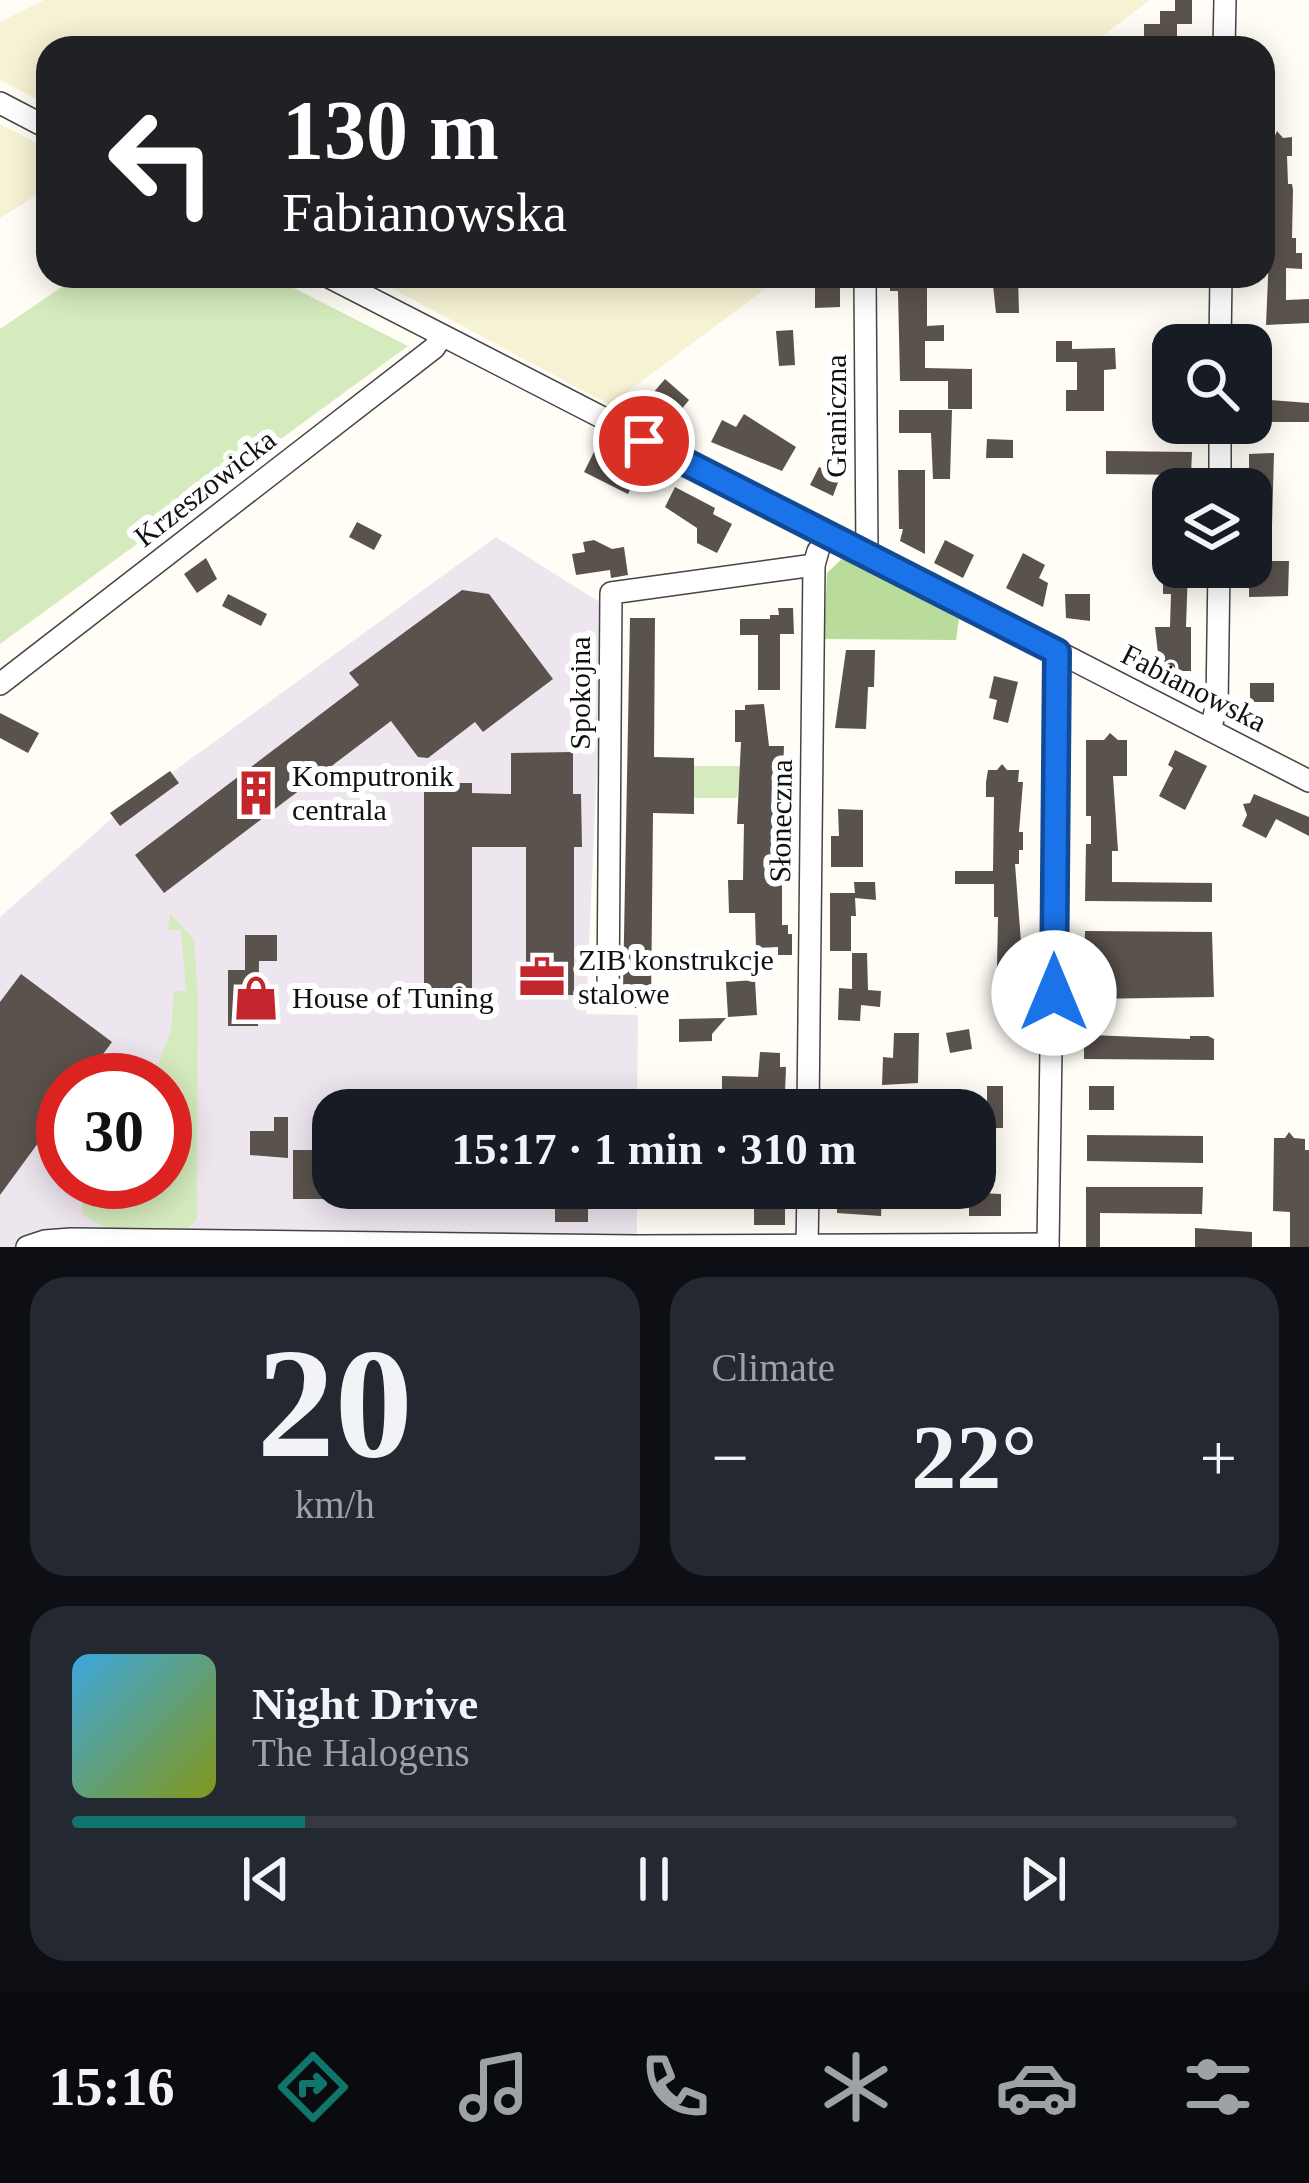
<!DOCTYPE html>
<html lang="en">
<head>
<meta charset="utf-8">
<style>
  :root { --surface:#171b24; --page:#242831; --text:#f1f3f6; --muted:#9ea1a6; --line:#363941; --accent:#0f766e }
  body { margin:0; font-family:Georgia,serif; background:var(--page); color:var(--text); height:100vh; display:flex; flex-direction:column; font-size:45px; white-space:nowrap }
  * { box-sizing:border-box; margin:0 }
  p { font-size:39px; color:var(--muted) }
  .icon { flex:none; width:66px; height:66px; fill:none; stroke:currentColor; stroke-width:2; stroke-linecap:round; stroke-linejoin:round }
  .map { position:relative; height:1247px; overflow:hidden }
  .side { display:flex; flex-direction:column; gap:30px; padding:30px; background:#0d0f14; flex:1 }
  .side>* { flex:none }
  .guide { position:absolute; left:36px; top:36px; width:1239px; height:252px; border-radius:36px; box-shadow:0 6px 30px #0003; background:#202124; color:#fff; overflow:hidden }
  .buttons { position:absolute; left:1152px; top:324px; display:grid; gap:24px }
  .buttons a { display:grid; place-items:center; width:120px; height:120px; border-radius:24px; background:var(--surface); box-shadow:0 6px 30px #0003; font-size:60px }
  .speed { position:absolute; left:36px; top:1053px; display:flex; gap:24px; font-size:60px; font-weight:700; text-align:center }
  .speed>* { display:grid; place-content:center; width:156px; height:156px; border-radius:50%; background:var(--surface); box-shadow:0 6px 30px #0003; line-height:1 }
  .speed .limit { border:18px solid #d22; background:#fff; color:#111 }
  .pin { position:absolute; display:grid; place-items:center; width:102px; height:102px; color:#fff; margin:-51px; border:6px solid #fff; border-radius:50%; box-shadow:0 3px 12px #0007 }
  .me { position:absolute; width:132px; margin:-66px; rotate:0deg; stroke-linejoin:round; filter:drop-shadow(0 0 9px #0008) }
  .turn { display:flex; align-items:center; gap:42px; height:252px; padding:0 48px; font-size:54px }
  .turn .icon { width:156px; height:156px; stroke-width:2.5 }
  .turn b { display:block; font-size:84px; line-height:102px }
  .big { font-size:90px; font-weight:800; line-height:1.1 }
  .side .card { flex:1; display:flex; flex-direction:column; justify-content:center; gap:18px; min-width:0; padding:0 42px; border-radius:36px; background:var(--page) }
  .side .dial { align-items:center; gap:0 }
  .dial b { font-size:156px; line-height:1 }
  .song { display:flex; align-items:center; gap:36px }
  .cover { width:144px; height:144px; border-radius:18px; background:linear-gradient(135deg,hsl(200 70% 55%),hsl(70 70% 35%)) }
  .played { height:12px; border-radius:6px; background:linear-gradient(90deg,var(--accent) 20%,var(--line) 20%) }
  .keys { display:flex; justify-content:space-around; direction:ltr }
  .heat { display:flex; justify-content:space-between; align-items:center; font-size:66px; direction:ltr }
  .side .tiles { flex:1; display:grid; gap:30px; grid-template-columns:1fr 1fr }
  .card:last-child { grid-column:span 2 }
  .trip { position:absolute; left:312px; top:1089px; width:684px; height:120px; border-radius:36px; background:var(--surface); box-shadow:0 6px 30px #0003; font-weight:800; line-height:120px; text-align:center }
  .menu { display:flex; height:192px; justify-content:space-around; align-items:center; background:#090b0e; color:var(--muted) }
  .menu .icon { width:84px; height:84px }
  .menu .on { color:var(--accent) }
  .menu b { font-size:54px; color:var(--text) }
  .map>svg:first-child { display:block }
  .industrial { fill:#eee6ef; fill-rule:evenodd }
  .farmland { fill:#f6f3d4 }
  .green { fill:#d5ebbd }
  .forest { fill:#b9dc9c }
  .building { fill:#5a524d }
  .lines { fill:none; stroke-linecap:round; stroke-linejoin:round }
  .minor-casing { stroke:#444; stroke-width:24 }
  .minor { stroke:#fff; stroke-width:21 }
  .route-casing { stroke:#114b97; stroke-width:30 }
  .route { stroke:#1a73e8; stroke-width:21 }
  .labels { text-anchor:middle; stroke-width:12; stroke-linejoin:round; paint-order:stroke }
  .street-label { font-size:30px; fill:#111; stroke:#fff }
  .poi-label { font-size:30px; fill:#111; stroke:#fff; text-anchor:start }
</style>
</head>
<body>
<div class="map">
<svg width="1309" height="1247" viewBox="0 0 1309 1247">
  <rect width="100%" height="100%" fill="#fffdf5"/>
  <path class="industrial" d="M 496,537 L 604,605 L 586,1014 L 638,1015 L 637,1110 L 333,1110 L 333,1188 L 637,1188 L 637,1247 L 0,1247 L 0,917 L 126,806 ZM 63,1080 L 165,1080 L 165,1182 L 63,1182 Z"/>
  <g class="farmland">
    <path d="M 44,0 L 1150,0 L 1086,48 L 48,48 L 48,105 L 0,80 L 0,22 Z"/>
    <path d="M 0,124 L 48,149 L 48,188 L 0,218 Z"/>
    <path d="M 369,276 L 782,276 L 610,405 Z"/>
  </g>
  <g class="green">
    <path d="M 78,276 L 270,276 L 408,346 L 0,644 L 0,329 Z"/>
    <path d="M 694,766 L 741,766 L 737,798 L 694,798 Z"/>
    <path d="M 170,913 L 194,940 L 198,998 L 197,1219 L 188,1228 C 153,1229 111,1239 83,1214 L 81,1182 L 165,1182 L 165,1080 L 152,1080 L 171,1031 L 174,992 L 186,990 L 181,930 L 168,930 Z"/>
  </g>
  <path class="forest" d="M 843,558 L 959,619 L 956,640 L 824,639 L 827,573 Z"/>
  <g class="building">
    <path d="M 1175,0 L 1192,0 L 1192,24 L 1177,24 L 1177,36 L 1161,36 L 1161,48 L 1144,48 L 1144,24 L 1160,24 L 1160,11 L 1175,11 Z"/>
    <path d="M 1277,131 L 1283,138 L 1292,137 L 1292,156 L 1287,156 L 1288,184 L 1292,184 L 1293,190 L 1292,238 L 1296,238 L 1296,253 L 1302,253 L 1302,269 L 1286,268 L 1286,300 L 1309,299 L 1309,323 L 1266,325 L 1269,254 L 1265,254 L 1269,184 L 1266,138 L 1274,138 Z"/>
    <path d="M 815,276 L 840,276 L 840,307 L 815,308 Z"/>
    <path d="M 890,276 L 921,276 L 921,288 L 927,288 L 927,326 L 944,325 L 944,341 L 925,341 L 925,368 L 972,369 L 972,409 L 948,409 L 948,381 L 900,381 L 898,291 L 890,291 Z"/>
    <path d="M 992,276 L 1018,276 L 1019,313 L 996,313 Z"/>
    <path d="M 793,330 L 795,365 L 779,366 L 776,331 Z"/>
    <path d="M 1056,341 L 1072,341 L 1072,349 L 1115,348 L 1116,369 L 1104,370 L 1104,411 L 1066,411 L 1066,390 L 1077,390 L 1077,362 L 1056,362 Z"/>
    <path d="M 1152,343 L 1173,346 L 1173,411 L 1154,411 Z"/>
    <path d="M 665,379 L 689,400 L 672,421 L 647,400 Z"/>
    <path d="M 1257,399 L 1309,403 L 1309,422 L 1257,422 Z"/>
    <path d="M 899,410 L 952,410 L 950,479 L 933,479 L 931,433 L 899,433 Z"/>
    <path d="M 744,414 L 796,447 L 782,471 L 711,442 L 722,420 L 736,427 Z"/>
    <path d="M 987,439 L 1013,440 L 1013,458 L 986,458 Z"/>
    <path d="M 596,448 L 638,473 L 628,494 L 584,472 Z"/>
    <path d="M 1106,451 L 1192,452 L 1191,475 L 1106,474 Z"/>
    <path d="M 1274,453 L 1271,561 L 1289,561 L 1288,596 L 1249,597 L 1249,454 Z"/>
    <path d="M 819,467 L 840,477 L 833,496 L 810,485 Z"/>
    <path d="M 898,470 L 925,470 L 925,554 L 900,541 L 903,529 L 899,529 Z"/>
    <path d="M 675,487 L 715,508 L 713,514 L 732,524 L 717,553 L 697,543 L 697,528 L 665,507 Z"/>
    <path d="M 357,522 L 382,535 L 374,550 L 349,537 Z"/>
    <path d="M 594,540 L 612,549 L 624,547 L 628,575 L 611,578 L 610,570 L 576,575 L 572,554 L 585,552 L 583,542 Z"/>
    <path d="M 945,540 L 974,555 L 963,578 L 934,563 Z"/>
    <path d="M 1023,553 L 1045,565 L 1039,578 L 1048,583 L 1043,607 L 1006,588 Z"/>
    <path d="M 206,558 L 217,579 L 197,593 L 184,574 Z"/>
    <path d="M 1163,567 L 1188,567 L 1186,627 L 1191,627 L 1191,671 L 1160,671 L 1155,627 L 1170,627 L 1171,594 L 1163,594 Z"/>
    <path d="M 462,590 L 489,594 L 553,679 L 483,732 L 475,722 L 428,758 L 418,757 L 391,721 L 164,893 L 135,855 L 359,685 L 349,673 Z"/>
    <path d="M 228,594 L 267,614 L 261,626 L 222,606 Z"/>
    <path d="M 1065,594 L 1090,594 L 1090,621 L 1066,618 Z"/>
    <path d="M 778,608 L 793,608 L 794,634 L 780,634 L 780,690 L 758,690 L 758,635 L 740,635 L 740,619 L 770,619 L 770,615 L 779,615 Z"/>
    <path d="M 630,618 L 655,618 L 654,757 L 694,758 L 694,814 L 653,813 L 651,1008 L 626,1008 L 623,990 Z"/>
    <path d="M 846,650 L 875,650 L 874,687 L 868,687 L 866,729 L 835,728 Z"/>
    <path d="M 994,676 L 1018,682 L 1008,723 L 993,719 L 997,700 L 989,698 Z"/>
    <rect x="1250" y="683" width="24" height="19"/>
    <path d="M 764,704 L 769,746 L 784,746 L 781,824 L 792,824 L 792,865 L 782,865 L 782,925 L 788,925 L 788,934 L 792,934 L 792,955 L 778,955 L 778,947 L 756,948 L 755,913 L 729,913 L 728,880 L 743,880 L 744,824 L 737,824 L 741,742 L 735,742 L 735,710 L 745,710 L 745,705 Z"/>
    <path d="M 0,713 L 39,733 L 28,753 L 0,738 Z"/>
    <path d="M 1110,733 L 1118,740 L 1127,740 L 1127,776 L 1113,776 L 1118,851 L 1112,851 L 1112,882 L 1212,883 L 1212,902 L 1085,901 L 1086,844 L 1091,844 L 1091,816 L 1086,816 L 1086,740 L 1104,740 Z"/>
    <path d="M 1175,750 L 1207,766 L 1185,810 L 1159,796 L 1173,768 L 1168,765 Z"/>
    <path d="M 573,752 L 573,794 L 581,794 L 582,847 L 574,847 L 574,995 L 526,995 L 526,847 L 472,847 L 472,996 L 424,996 L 424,783 L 472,783 L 472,793 L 511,794 L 511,753 Z"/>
    <path d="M 1002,764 L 1007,770 L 1019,770 L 1018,782 L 1023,782 L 1019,832 L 1023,832 L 1023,850 L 1019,850 L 1019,864 L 1015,864 L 1023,968 L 997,968 L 998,917 L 994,917 L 994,884 L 955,884 L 955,871 L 993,871 L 994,797 L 986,797 L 986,782 L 988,770 L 997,770 Z"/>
    <path d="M 170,771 L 179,783 L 120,826 L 110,813 Z"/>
    <path d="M 1254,794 L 1309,817 L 1309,836 L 1276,819 L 1266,838 L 1242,826 L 1247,815 L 1243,804 L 1250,803 Z"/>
    <path d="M 838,809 L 863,810 L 863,867 L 831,867 L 831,836 L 839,836 Z"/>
    <path d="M 854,882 L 875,882 L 876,900 L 855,898 L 856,916 L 851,916 L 851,951 L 830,951 L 830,893 L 855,893 Z"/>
    <path d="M 1085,931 L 1212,932 L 1214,997 L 1090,999 L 1084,996 Z"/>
    <path d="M 245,935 L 277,935 L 277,961 L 259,961 L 258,1026 L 228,1026 L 228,970 L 245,970 Z"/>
    <path d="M 852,953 L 867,953 L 868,990 L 881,991 L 880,1007 L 861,1005 L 860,1021 L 838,1020 L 839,988 L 852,989 Z"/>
    <path d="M 21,974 L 112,1042 L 84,1080 L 63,1080 L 63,1109 L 0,1195 L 0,1002 Z"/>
    <path d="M 755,980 L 757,1015 L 728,1017 L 726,982 Z"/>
    <path d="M 726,1018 L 712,1034 L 712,1041 L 679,1042 L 679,1019 Z"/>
    <path d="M 969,1029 L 972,1049 L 950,1053 L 946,1033 Z"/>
    <path d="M 894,1033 L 919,1033 L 918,1083 L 882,1085 L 883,1057 L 893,1058 Z"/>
    <path d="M 1090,1035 L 1190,1039 L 1190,1036 L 1208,1036 L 1214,1039 L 1214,1060 L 1084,1059 L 1084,1038 Z"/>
    <path d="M 760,1052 L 780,1053 L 780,1067 L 786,1067 L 785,1093 L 743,1091 L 743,1103 L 714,1102 L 714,1089 L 722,1089 L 722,1076 L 758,1077 Z"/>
    <path d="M 987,1086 L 1003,1086 L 1003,1128 L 975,1128 L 975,1103 L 987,1104 Z"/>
    <rect x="1089" y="1086" width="25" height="24"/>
    <path d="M 274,1117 L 288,1117 L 288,1158 L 250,1155 L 250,1131 L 274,1131 Z"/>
    <path d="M 1289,1132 L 1294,1138 L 1305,1139 L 1305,1150 L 1309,1150 L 1309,1247 L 1290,1247 L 1290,1212 L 1273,1211 L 1274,1138 L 1285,1138 Z"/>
    <path d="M 1087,1135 L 1203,1136 L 1203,1163 L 1087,1161 Z"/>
    <rect x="293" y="1150" width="40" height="49"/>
    <path d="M 1086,1187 L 1203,1187 L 1202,1214 L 1100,1213 L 1100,1247 L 1086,1247 Z"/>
    <rect x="555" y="1188" width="33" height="34"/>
    <path d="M 957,1192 L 1001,1194 L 1001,1216 L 969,1216 L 969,1207 L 956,1207 Z"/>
    <path d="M 882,1193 L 881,1216 L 837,1213 L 837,1194 Z"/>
    <rect x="754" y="1202" width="31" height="23"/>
    <path d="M 1195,1228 L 1252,1232 L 1252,1247 L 1195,1247 Z"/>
  </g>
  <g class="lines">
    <g class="minor-casing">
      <g id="minor">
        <path d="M 1224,48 L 1225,0"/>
        <path d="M 0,103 L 48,128"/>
        <path d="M 327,276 L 1309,781"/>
        <path d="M 865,276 L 867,556"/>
        <path d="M 1220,345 L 1221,276"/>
        <path d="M 1220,489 L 1220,423"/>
        <path d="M 0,684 L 434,348 L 442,336"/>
        <path d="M 1210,730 L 1217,705 L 1219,567"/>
        <path d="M 608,998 L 611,593 L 814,565"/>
        <path d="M 808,1110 L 814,565 L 818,551"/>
        <path d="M 27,1247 L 45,1241 L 71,1239 L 636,1246 L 1048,1244"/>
        <path d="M 807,1247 L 808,1188"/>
        <path d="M 1048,1247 L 1057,652"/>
      </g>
    </g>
    <use href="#minor" class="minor"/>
  </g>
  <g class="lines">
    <g class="route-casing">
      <path id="route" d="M 644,441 L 1057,652 L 1054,993"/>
    </g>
    <use href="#route" class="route"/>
  </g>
  <defs>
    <g id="building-bare" transform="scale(3.6)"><path d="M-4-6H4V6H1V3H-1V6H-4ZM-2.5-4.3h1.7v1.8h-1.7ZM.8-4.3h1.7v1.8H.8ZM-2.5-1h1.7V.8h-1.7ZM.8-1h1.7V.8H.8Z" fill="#c4262e" stroke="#fff" stroke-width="2.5" paint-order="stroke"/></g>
    <g id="office-bare" transform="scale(3.6)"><path d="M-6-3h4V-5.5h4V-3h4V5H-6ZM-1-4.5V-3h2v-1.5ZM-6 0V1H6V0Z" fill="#c4262e" stroke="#fff" stroke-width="2.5" paint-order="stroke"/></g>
    <g id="shop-bare" transform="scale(3.6)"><path d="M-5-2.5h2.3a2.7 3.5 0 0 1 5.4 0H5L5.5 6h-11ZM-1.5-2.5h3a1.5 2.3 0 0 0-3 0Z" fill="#c4262e" stroke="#fff" stroke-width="2.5" paint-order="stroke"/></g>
  </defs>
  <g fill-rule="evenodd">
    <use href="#building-bare" x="256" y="793"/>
    <use href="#office-bare" x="542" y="977"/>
    <use href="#shop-bare" x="256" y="998"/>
  </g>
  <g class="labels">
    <g class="street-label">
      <text transform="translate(836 416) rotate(-90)" y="10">Graniczna</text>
      <text transform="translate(205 488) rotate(-38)" y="10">Krzeszowicka</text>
      <text transform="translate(1194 688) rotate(27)" y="10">Fabianowska</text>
      <text transform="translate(580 693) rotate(-90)" y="10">Spokojna</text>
      <text transform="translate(781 821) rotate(-89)" y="10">Słoneczna</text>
    </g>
    <g class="poi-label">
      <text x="292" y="786">Komputronik<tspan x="292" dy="34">centrala</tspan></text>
      <text x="578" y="970">ZIB konstrukcje<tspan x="578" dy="34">stalowe</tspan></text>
      <text x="292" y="1008">House of Tuning</text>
    </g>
  </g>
</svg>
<div class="buttons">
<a><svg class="icon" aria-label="search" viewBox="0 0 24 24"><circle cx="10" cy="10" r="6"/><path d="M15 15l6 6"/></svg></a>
<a><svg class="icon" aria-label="layers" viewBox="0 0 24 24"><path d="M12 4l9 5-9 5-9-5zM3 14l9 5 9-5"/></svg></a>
</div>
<div class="speed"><div class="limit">30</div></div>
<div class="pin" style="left:644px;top:441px;background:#d93025"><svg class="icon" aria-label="arrive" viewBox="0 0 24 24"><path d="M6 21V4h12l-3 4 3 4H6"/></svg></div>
<svg class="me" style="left:1054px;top:993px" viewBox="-20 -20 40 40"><circle r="19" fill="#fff"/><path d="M0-13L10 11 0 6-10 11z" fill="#1a73e8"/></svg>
<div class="trip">15:17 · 1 min · 310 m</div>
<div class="guide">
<div class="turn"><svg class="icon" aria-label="left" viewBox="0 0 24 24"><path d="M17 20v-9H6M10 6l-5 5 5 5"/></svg><div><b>130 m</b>Fabianowska</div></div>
</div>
</div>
<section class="side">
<div class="tiles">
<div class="card dial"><b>20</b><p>km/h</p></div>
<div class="card"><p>Climate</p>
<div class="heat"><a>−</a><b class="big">22°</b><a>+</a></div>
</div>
<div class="card">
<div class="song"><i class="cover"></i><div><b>Night Drive</b><p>The Halogens</p></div></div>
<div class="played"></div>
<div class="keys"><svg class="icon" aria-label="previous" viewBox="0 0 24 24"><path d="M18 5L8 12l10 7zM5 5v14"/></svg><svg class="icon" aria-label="pause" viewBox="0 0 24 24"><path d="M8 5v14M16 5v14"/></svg><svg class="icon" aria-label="next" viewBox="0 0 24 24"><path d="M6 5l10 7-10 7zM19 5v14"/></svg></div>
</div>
</div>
</section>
<nav class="menu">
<b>15:16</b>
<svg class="icon on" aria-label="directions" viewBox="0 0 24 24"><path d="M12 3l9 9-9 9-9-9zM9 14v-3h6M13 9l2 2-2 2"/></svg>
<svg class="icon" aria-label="music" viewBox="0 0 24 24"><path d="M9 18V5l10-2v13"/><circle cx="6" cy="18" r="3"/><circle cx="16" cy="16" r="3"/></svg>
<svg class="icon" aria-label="phone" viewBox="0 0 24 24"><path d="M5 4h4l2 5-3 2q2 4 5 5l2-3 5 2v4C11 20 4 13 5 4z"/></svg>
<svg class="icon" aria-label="climate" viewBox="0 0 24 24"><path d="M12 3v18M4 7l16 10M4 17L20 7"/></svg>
<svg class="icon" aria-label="car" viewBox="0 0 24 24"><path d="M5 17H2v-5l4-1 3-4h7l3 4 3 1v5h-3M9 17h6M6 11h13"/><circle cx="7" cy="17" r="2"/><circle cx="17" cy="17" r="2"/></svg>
<svg class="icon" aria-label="filters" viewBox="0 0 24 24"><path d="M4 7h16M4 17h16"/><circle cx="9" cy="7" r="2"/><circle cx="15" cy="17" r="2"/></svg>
</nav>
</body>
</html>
